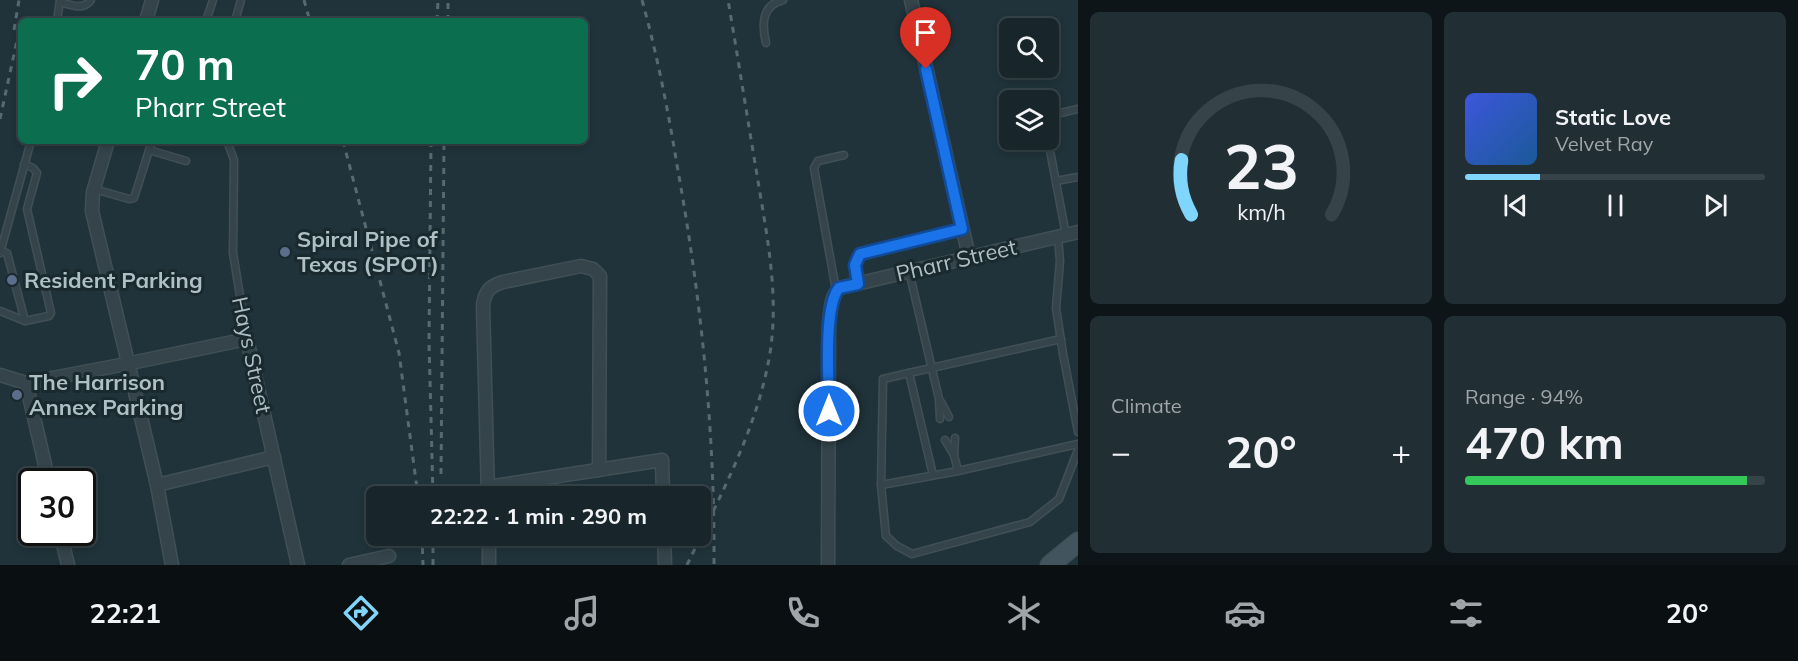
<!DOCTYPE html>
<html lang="en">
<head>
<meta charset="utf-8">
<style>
  :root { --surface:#18262c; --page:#212e34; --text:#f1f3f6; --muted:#9fa5a9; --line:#364348; --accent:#7fd5fb }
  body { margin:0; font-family:Mulish,sans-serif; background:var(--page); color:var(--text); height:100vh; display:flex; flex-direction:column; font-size:22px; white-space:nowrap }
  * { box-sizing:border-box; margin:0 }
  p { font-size:20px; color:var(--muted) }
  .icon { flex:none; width:33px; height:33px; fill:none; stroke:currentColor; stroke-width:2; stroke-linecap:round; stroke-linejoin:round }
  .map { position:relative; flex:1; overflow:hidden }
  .drawer { display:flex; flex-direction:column; gap:12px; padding:12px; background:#0d1518; width:720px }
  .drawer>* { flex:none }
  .top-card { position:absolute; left:18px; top:18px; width:570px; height:126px; border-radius:9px; box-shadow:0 3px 9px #0003,0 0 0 2px var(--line); background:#0b6e4f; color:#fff; overflow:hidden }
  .tools { position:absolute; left:999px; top:18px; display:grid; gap:12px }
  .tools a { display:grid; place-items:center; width:60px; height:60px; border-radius:9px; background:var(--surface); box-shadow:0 3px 9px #0003,0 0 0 2px var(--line); font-size:30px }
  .speed { position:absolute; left:18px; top:468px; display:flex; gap:12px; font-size:30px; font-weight:700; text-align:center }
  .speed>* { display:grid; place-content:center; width:78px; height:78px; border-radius:50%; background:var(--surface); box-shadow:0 3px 9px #0003,0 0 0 2px var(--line); line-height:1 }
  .speed .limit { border:3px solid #111; border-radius:9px; background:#fff; color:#111 }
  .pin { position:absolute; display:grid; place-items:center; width:51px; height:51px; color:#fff; margin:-62px -26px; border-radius:50% 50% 50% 0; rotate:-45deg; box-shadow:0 0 6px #0007 }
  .pin .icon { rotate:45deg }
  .me { position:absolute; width:66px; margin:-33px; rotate:0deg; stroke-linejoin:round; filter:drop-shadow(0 0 4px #0008) }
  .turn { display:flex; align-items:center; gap:21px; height:126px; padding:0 18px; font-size:27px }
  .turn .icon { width:78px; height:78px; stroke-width:2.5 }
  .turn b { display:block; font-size:42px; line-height:51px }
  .big { font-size:45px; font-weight:700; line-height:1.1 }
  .drawer .card { flex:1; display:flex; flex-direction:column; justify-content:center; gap:9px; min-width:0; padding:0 21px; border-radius:9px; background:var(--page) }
  .drawer .dial { align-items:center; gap:0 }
  .dial svg { height:156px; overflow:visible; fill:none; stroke:var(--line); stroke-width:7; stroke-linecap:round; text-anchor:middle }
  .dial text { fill:var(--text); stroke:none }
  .song { display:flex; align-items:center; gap:18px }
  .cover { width:72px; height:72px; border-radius:9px; background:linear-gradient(135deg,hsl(230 70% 55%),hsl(210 70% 35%)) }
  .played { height:6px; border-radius:3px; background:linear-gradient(90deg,var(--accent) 25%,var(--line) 25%) }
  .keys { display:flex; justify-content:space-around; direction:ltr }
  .heat { display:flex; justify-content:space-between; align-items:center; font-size:33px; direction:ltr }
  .charge { height:9px; border-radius:4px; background:linear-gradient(90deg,#34c759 94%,var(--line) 0) }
  .drawer .tiles { flex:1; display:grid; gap:12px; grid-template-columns:repeat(2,1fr) }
  .trip { position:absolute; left:366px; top:486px; width:345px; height:60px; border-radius:9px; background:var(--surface); box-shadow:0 3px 9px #0003,0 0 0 2px var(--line); font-weight:700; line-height:60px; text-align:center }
  .tabs { display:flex; height:96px; justify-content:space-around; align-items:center; background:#0a0f12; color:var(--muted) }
  .tabs .icon { width:42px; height:42px }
  .tabs .active { color:var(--accent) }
  .tabs b { font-size:27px; color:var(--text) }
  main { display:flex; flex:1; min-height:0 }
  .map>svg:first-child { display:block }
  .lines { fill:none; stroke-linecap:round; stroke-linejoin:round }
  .service-casing { stroke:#405056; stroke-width:9 }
  .minor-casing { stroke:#405056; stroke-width:15 }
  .secondary-casing { stroke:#405056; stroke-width:21 }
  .service { stroke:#34444a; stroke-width:6 }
  .minor { stroke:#34444a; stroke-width:12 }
  .secondary { stroke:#42545d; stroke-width:18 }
  .rail { stroke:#566a71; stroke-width:3; stroke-dasharray:6 6; stroke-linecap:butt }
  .route-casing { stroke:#114b97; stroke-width:15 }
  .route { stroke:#1a73e8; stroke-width:10 }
  .service-dot { fill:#5c6f8a; stroke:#19292e; stroke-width:2 }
  .labels { text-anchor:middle; stroke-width:6; stroke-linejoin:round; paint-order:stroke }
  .poi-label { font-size:22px; font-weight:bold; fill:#afbfc6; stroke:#19292e; text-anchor:start }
  .street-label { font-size:22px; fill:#afbfc6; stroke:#19292e }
</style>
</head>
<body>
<main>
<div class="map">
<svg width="1078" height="565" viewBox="0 0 1078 565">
  <rect width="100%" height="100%" fill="#20333a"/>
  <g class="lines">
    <g class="service-casing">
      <g id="service">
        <path d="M 60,2 C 71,5 83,11 91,0"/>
        <path d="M 57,21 L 60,0"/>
        <path d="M 206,21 L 213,0"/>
        <path d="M 235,21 L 241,0"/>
        <path d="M 766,43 C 762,26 761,5 783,0"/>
        <path d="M 1048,116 L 1078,109"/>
        <path d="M 1048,140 L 1066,235"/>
        <path d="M 227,141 L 234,160 L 233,253 L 247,339"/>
        <path d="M 149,150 L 186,161"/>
        <path d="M 1056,181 L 1078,177"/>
        <path d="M 94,189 L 129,199 L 134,198 L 152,141"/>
        <path d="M 1058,237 L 1060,261 L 1056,308 L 1063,354 L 1078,432"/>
        <path d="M 0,251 L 7,253 L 25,321"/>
        <path d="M 0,253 L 31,141"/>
        <path d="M 909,271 L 939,399 L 940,419"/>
        <path d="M 858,284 C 856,272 853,263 860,253 L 962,229"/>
        <path d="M 836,290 L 814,168 L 818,161 L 844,155"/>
        <path d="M 0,311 L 25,321 L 49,316 L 51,313 L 27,209 L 37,173 L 33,168 L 24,164"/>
        <path d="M 909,373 L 883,379 L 881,485 L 886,536 L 897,546 L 912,554 L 1030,522 L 1059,499 L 1078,450"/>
        <path d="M 941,402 L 949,417"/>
        <path d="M 945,440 L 954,455 L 958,471"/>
        <path d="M 954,455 L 955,438"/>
        <path d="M 933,475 L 909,373 L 1061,339"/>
        <path d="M 881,485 L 958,471 L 1078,444"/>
      </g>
    </g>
    <g class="minor-casing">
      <g id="minor">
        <path d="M 911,0 L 969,257"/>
        <path d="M 146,21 L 152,0"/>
        <path d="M 108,141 L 93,192 L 92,211 L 157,485 L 172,565"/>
        <path d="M 0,375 L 26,383 L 126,364 L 247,339 L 298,565"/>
        <path d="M 26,383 L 49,482"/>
        <path d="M 157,485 L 274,457"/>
        <path d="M 488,487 L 662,460 L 663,496"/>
        <path d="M 488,496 L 483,305 C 485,291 490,286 503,282 L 581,266 L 593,269 L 600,276 L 599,470"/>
        <path d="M 60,532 L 68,565"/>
        <path d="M 664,536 L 665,565"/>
        <path d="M 349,565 L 389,556"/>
        <path d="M 489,565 L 489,536"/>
        <path d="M 828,565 L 829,323 C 831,310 830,298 839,288 L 1078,232"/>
      </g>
    </g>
    <g class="secondary-casing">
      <path id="secondary" d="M 1050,565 L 1078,542"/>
    </g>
    <use href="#service" class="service"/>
    <use href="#minor" class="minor"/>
    <use href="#secondary" class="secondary"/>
    <g class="rail">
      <path d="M 304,0 L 310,21"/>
      <path d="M 642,0 C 657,54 668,110 677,165 C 701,298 715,431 714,565"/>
      <path d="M 437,21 L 438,0"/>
      <path d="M 448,21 L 448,0"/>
      <path d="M 14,30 L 19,0"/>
      <path d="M 0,119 L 21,22"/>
      <path d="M 343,141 L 399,353 L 418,496"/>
      <path d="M 431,141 L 429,342 L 433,496"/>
      <path d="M 441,474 L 444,141"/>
      <path d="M 422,536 L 423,565"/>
      <path d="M 433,565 L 433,536"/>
      <path d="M 687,565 C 718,500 754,435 768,364 C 781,301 767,237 757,175 C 747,116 738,58 728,0"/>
    </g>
  </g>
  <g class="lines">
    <g class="route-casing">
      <path id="route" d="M 829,411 C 829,384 823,307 839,288 L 858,284 L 855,265 L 860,254 L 962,229 L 926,69"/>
    </g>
    <use href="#route" class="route"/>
  </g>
  <g class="service-dot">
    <circle cx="285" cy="252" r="6"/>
    <circle cx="12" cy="280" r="6"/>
    <circle cx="17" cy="395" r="6"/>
  </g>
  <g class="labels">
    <g class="poi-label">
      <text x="297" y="247">Spiral Pipe of<tspan x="297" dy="25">Texas (SPOT)</tspan></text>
      <text x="24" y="288">Resident Parking</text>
      <text x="29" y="390">The Harrison<tspan x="29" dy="25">Annex Parking</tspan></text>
    </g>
    <g class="street-label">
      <text transform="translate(956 260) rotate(-13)" y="8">Pharr Street</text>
      <text transform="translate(252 355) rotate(78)" y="8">Hays Street</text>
    </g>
  </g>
</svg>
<div class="tools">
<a><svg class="icon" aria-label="search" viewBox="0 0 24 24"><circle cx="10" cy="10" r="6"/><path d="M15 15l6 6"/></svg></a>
<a><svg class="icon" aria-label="layers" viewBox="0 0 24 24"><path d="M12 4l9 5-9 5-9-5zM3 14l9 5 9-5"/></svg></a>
</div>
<div class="speed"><div class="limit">30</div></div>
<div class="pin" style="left:926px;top:69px;background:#d93025"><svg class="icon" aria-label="arrive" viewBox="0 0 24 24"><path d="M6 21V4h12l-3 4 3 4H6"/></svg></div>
<svg class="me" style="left:829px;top:411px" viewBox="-20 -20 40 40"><circle r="17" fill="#1a73e8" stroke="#fff" stroke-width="3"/><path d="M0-11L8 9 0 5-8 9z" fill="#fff"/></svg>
<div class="trip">22:22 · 1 min · 290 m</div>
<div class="top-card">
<div class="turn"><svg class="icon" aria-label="right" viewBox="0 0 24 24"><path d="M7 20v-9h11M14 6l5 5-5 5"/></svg><div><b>70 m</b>Pharr Street</div></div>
</div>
</div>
<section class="drawer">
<div class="tiles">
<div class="card dial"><svg viewBox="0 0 100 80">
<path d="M14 69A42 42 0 1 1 86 69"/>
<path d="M14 69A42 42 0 0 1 9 41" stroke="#7fd5fb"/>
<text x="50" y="56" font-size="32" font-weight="700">23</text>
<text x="50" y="72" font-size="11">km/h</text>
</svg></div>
<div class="card">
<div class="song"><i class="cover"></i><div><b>Static Love</b><p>Velvet Ray</p></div></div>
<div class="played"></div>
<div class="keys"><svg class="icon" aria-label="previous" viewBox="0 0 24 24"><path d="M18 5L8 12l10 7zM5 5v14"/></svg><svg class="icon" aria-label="pause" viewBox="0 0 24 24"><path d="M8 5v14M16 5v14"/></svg><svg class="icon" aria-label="next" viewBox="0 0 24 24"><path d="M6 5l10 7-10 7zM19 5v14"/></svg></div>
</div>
<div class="card"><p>Climate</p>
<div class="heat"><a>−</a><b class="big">20°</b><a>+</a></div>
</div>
<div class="card"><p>Range · 94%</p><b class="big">470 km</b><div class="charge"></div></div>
</div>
</section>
</main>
<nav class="tabs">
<b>22:21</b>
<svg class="icon active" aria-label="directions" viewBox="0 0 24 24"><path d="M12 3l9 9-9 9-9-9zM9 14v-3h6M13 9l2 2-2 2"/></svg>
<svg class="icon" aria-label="music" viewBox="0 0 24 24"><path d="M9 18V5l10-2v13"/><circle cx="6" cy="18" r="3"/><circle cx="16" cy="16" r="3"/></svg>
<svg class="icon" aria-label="phone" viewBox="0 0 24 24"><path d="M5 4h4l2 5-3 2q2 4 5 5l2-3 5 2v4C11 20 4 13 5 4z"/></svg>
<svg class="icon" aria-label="climate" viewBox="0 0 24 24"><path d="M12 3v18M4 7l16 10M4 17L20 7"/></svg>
<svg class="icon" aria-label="car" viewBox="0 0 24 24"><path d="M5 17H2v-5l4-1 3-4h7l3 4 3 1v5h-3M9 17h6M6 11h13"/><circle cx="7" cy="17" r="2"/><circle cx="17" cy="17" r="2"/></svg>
<svg class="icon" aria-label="filters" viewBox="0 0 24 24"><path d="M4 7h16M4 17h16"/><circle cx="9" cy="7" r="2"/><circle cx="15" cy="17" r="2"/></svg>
<b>20°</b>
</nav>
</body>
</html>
